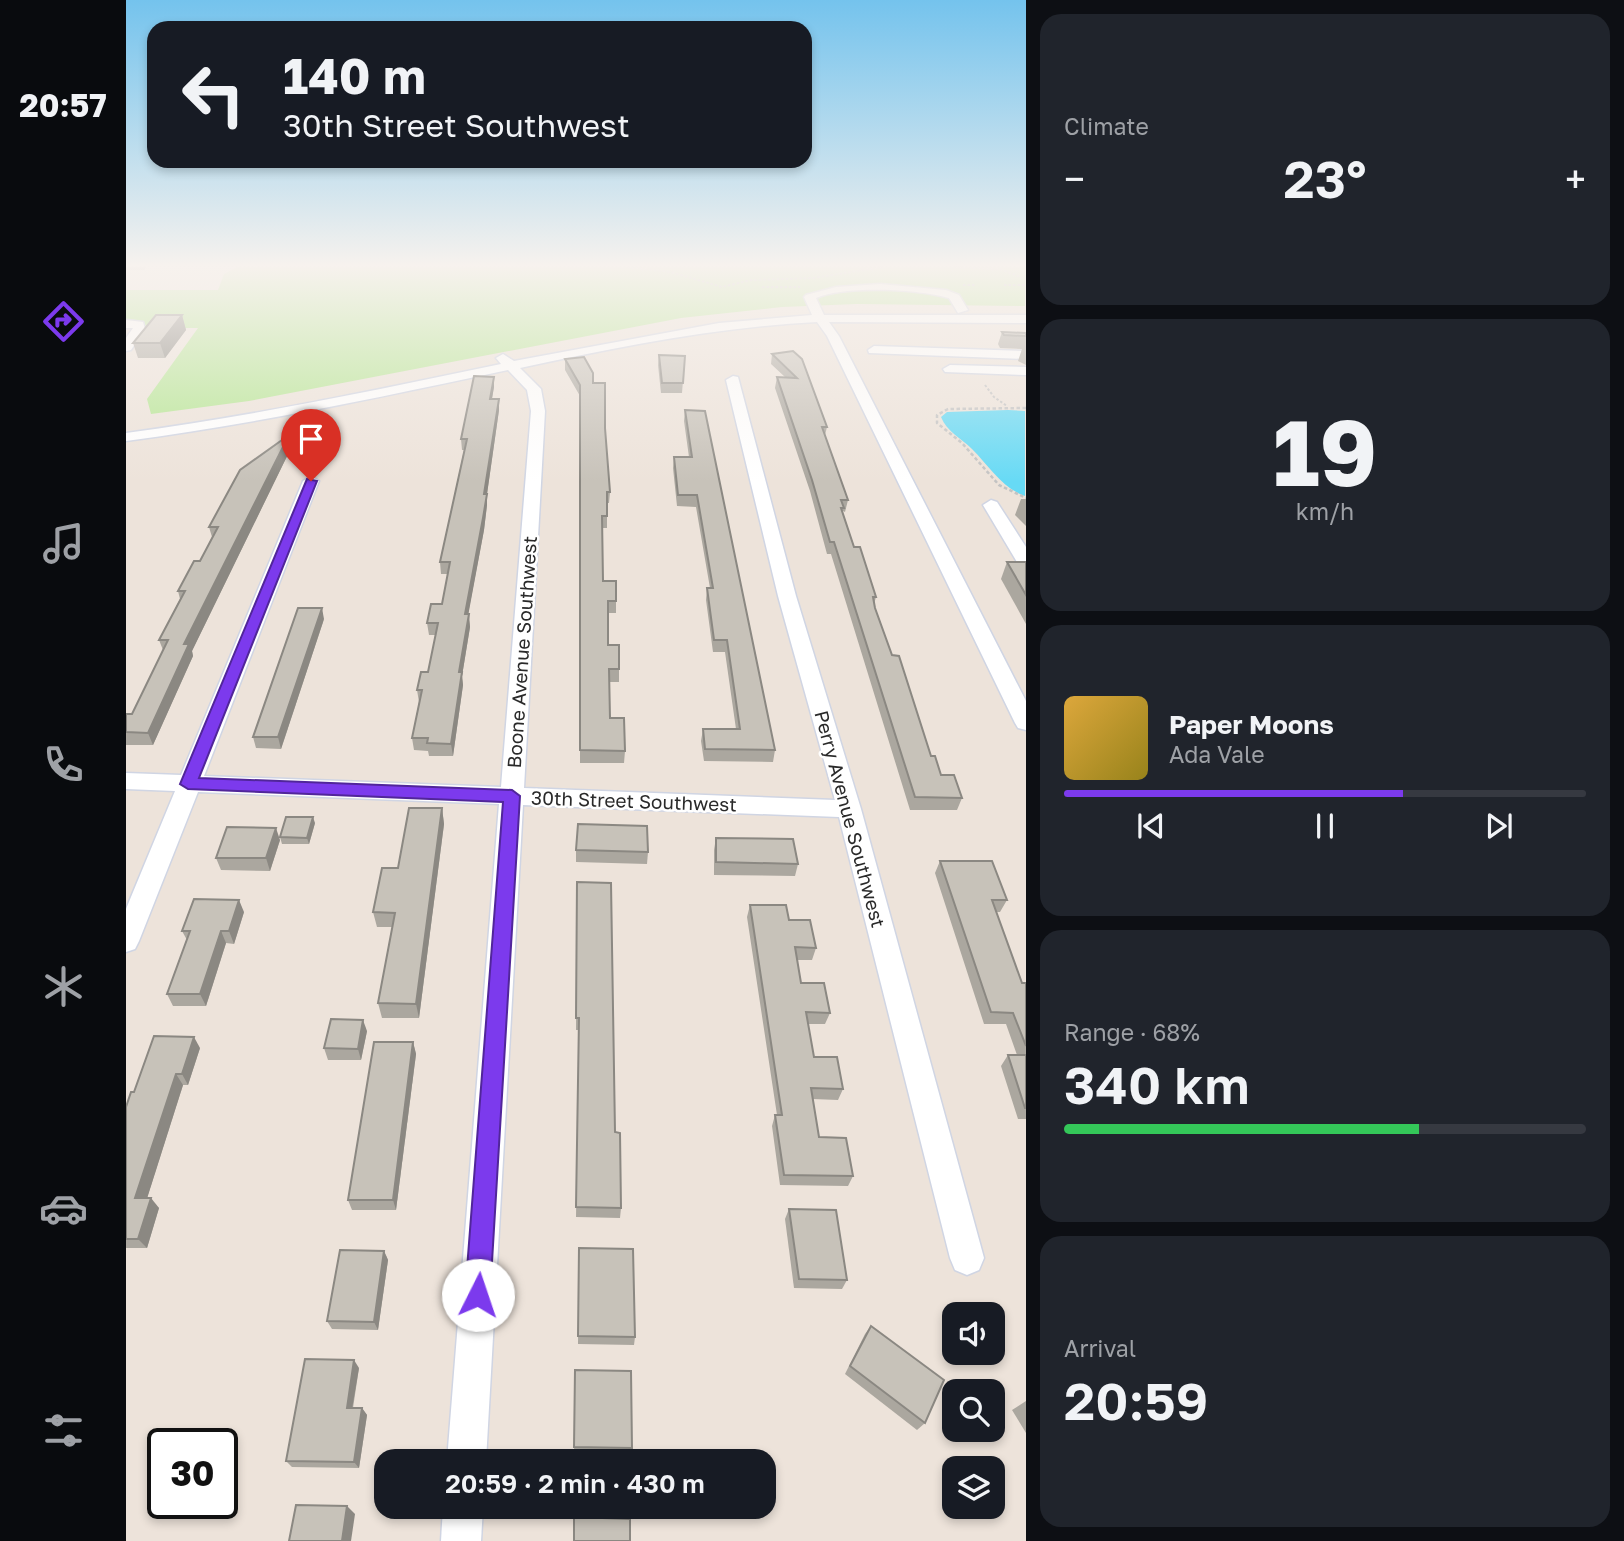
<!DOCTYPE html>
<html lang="en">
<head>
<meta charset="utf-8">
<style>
  :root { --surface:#171b24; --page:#20242c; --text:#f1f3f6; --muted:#9ea1a6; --line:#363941; --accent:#7c3aed }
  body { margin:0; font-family:"Golos Text",sans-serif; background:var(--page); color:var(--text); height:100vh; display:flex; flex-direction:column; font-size:26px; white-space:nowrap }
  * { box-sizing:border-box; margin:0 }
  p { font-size:23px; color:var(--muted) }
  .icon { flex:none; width:38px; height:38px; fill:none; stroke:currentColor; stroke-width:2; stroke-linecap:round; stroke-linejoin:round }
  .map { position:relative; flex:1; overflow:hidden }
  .panel { display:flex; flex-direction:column; gap:14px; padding:14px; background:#0d0f14; width:598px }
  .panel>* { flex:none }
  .banner { position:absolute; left:21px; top:21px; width:665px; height:147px; border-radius:21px; box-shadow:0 4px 10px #0003; background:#171b24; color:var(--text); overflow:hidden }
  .buttons { position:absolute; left:816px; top:1302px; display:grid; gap:14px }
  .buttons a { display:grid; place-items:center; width:63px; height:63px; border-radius:14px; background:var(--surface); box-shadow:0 4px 10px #0003; font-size:35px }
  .speed { position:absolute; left:21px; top:1428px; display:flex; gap:14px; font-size:35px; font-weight:700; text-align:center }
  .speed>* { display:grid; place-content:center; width:91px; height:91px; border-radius:50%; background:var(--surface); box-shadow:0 4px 10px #0003; line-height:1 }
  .speed .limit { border:4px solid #111; border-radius:10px; background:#fff; color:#111 }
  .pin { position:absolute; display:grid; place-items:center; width:60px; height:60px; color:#fff; margin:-72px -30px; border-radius:50% 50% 50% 0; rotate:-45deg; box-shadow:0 0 7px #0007 }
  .pin .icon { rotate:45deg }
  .me { position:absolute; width:77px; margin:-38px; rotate:4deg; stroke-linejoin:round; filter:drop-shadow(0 0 5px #0008) }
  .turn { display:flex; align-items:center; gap:24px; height:147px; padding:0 21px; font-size:32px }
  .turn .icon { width:91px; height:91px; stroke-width:2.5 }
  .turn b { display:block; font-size:49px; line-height:60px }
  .big { font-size:52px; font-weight:600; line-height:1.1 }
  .panel .tile { flex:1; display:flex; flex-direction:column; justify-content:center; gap:10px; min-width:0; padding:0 24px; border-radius:21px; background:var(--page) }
  .panel .dial { align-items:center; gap:0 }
  .dial b { font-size:91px; line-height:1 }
  .song { display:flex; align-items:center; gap:21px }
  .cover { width:84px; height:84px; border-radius:10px; background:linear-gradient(135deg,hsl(40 70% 55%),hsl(50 70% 35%)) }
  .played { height:7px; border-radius:4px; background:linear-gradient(90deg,var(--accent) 65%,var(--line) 65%) }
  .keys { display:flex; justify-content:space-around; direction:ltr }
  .heat { display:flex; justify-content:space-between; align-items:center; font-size:38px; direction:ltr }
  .charge { height:10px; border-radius:5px; background:linear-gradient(90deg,#34c759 68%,var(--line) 0) }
  .trip { position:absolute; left:248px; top:1449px; width:402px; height:70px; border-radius:21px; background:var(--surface); box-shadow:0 4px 10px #0003; font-weight:600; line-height:70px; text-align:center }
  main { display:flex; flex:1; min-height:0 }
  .menu { display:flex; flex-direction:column; width:126px; justify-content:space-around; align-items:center; background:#090b0e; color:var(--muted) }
  .menu .icon { width:49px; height:49px }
  .menu .active { color:var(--accent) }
  .menu b { font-size:32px; color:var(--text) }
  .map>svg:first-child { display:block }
  .green { fill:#b6e694 }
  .water { fill:#67daf5 }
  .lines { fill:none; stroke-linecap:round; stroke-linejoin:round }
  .minor-casing { stroke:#d0d5e3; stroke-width:3 }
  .path-far1 { stroke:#c3c3c3; stroke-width:2; stroke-dasharray:2.5 2; stroke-linecap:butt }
  .path { stroke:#c3c3c3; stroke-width:2.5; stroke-dasharray:3.5 2.5; stroke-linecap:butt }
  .minor { fill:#fff; fill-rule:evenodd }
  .wall { fill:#aba79f }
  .shaded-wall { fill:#8b8882 }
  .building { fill:#c7c2b9; stroke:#8b8882; stroke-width:2 }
  .route { fill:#7c3aed; stroke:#51269a; stroke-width:2 }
  .labels { text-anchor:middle; stroke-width:5; stroke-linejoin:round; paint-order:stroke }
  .street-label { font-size:19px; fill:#2a2a2a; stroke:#fff }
</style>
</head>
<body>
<main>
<nav class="menu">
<b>20:57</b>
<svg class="icon active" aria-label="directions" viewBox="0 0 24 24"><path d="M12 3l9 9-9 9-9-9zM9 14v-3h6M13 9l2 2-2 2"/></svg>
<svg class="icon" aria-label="music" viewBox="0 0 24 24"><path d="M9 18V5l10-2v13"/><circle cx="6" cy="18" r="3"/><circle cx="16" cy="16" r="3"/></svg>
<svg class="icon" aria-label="phone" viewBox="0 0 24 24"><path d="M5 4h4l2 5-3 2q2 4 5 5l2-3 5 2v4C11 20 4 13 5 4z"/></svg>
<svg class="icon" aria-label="climate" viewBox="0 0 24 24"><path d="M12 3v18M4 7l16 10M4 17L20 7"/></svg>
<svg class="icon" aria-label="car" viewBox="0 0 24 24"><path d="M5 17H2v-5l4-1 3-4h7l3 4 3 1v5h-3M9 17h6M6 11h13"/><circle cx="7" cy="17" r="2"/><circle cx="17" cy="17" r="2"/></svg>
<svg class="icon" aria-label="filters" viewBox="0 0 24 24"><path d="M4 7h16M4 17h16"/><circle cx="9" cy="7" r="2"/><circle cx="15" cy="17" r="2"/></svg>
</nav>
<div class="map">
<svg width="900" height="1541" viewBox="0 0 900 1541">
  <rect width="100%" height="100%" fill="#ede3da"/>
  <path class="green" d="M 111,267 L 900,267 L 899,306 L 731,304 L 656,307 L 555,318 L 123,401 L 25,414 L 21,399 L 72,328 L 0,328 L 0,290 L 92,290 L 98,274 Z"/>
  <path class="water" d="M 882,410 L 899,411 L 899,496 C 876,488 863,466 846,449 C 835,438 821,432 815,417 L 821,412 Z"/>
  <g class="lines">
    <g class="minor-casing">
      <g id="minor">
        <path d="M 754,284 L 820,290 L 833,295 L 842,310 L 832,313 L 823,298 C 792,289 720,285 690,298 L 698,315 L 900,315 L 900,323 L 703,322 L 713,336 L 900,701 L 900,730 L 892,728 L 889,723 L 701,336 L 691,322 C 591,327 492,347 394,368 L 415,389 L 419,411 L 398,788 L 709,800 L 652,596 L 600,380 L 607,376 L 612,377 L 670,596 L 735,809 L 858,1258 L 853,1270 L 841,1275 L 829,1270 L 824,1258 L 713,817 L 397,805 L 360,1461 L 321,1461 L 373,804 L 72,792 L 13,941 L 9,949 L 0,952 L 0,909 L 49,791 L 0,789 L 0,773 L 55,775 L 177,481 L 185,476 L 193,481 L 78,776 L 375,787 L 405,411 L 401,390 L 382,370 C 255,397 129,424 0,441 L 0,433 C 127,416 251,390 375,364 L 370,358 L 377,354 L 388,361 L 593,323 L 686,315 L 678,297 L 680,295 L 710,287 Z"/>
        <path d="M 0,320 L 17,322 L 19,329 L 5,350 L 0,351 L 0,338 L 7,328 L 0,328 Z"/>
        <path d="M 748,346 L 900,351 L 900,359 L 743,353 L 742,350 Z"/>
        <path d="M 824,365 L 900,367 L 900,375 L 819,372 L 817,369 Z"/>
        <path d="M 865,500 L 871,502 L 900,547 L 900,567 L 891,562 L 857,505 Z"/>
        <path d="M 317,1507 L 357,1507 L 355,1541 L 315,1541 Z"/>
      </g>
    </g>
    <g class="path-far1">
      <path d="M 501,267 L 545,272 L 596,287 L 625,280 L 687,278 L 756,267"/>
      <path d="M 829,267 L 874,269 L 900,279"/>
      <path d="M 837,285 L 850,285"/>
      <path d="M 878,285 L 900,285"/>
      <path d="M 636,287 L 674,287"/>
      <path d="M 859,385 L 868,397 L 881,406"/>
    </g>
    <path class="path" d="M 900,408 L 822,409 L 811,415 L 811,423 L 836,443 L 873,485 L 900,498"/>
    <use href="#minor" class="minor"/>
  </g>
  <g class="wall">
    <path d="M 0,267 L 21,267 L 18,270 L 0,270 Z"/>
    <path d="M 56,315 L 60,330 L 39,358 L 12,358 L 7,343 Z"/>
    <path d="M 876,332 L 900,333 L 900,365 L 892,361 L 896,349 L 874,348 L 872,344 Z"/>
    <path d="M 667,351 L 701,427 L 699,435 L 722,500 L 719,512 L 717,511 L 717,513 L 728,547 L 750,597 L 748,604 L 766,655 L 805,756 L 815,775 L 836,798 L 831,810 L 784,810 L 705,554 L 701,554 L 684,491 L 649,388 L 651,377 L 659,377 L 645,364 L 646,354 Z"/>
    <path d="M 533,355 L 559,356 L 556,393 L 535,393 L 532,365 Z"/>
    <path d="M 439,359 L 467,383 L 479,428 L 484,492 L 483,503 L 481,503 L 481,528 L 476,528 L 477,581 L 490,601 L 490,613 L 482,613 L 482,645 L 493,669 L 493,682 L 484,682 L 484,718 L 499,751 L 498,763 L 454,763 L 454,396 L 439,370 Z"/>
    <path d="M 368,377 L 368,387 L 366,399 L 373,399 L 373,410 L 361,494 L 361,505 L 358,530 L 342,614 L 344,627 L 336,676 L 337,685 L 327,756 L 303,756 L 302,751 L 288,750 L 286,738 L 293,702 L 291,690 L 302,672 L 310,635 L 303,635 L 301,623 L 316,604 L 322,574 L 315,574 L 314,562 L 338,450 L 336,450 L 335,439 Z"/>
    <path d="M 559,410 L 649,750 L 647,762 L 578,761 L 575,741 L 577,729 L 610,729 L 599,652 L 587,652 L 580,600 L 581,588 L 584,588 L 570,507 L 551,506 L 547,468 L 548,457 L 563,457 L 558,421 Z"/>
    <path d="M 166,446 L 66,651 L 67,656 L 27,745 L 0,745 L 0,714 L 6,714 L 37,650 L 33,640 L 54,599 L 52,591 L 74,561 L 86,537 L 83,527 Z"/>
    <path d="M 895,499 L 900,499 L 900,526 L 889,515 Z"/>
    <path d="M 881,562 L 900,562 L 900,624 L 875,579 Z"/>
    <path d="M 198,619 L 155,749 L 130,748 L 127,737 Z"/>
    <path d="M 316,808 L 318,824 L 293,1018 L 256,1018 L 252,1003 L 266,927 L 251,927 L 247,912 L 272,868 Z"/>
    <path d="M 189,823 L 183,844 L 156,844 L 154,837 Z"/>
    <path d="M 590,838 L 672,864 L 669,876 L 588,875 L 588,850 Z"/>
    <path d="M 154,840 L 144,871 L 95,870 L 90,858 Z"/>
    <path d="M 450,850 L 522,852 L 521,864 L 450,862 Z"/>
    <path d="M 814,861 L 881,900 L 874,912 L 870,912 L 896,983 L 900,983 L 900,1119 L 892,1119 L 875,1066 L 882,1055 L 891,1055 L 880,1024 L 858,1024 L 809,873 Z"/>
    <path d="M 451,882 L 489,1132 L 495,1208 L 494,1218 L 450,1217 L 453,1030 L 450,1030 Z"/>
    <path d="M 624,905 L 663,920 L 690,948 L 686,960 L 671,960 L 675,983 L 704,1013 L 699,1024 L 682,1024 L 688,1057 L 717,1089 L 712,1100 L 687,1099 L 693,1137 L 727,1176 L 722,1186 L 654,1185 L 646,1126 L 649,1115 L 651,1115 L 621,917 Z"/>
    <path d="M 118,912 L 108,944 L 100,943 L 80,1006 L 47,1006 L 41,994 L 61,940 L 56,931 Z"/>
    <path d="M 241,1031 L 235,1060 L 202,1060 L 198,1048 Z"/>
    <path d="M 287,1042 L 290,1054 L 270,1210 L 226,1210 L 222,1200 Z"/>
    <path d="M 74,1048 L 62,1085 L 57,1085 L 21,1198 L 33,1208 L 21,1248 L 0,1248 L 0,1107 L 8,1092 Z"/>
    <path d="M 663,1209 L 721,1280 L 716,1289 L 668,1288 L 659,1219 Z"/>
    <path d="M 453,1248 L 509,1337 L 508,1345 L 452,1344 Z"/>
    <path d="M 258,1251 L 262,1260 L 252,1330 L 206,1329 L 201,1321 Z"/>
    <path d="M 745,1326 L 799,1423 L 791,1430 L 719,1374 L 739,1334 Z"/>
    <path d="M 233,1368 L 227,1408 L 236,1408 L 241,1415 L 233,1468 L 166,1467 L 160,1461 Z"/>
    <path d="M 449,1370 L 506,1448 L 505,1455 L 448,1453 Z"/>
    <path d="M 900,1401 L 900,1433 L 886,1410 Z"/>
  </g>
  <g class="shaded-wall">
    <path d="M 56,315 L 60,330 L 39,358 L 34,343 Z"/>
    <path d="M 368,377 L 368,387 L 364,409 L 364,399 Z"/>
    <path d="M 373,399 L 373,410 L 361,494 L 361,505 L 358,530 L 340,627 L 339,614 Z"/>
    <path d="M 163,435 L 166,446 L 66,651 L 67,656 L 27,745 L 22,733 L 58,644 Z"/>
    <path d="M 196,608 L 198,619 L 155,749 L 152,737 Z"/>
    <path d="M 343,614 L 344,627 L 336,676 L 337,685 L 327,756 L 325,744 L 333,672 Z"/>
    <path d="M 316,808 L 318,824 L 293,1018 L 290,1004 Z"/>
    <path d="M 187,817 L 189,823 L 183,844 L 181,838 Z"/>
    <path d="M 150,828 L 154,840 L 144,871 L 140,858 Z"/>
    <path d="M 113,900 L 118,912 L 108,944 L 103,931 Z"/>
    <path d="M 95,931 L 100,943 L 80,1006 L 74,994 Z"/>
    <path d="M 237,1020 L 241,1031 L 235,1060 L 232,1049 Z"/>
    <path d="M 68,1037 L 74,1048 L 62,1085 L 56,1074 Z"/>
    <path d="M 287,1042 L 290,1054 L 270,1210 L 267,1200 Z"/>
    <path d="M 50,1074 L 57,1085 L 18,1208 L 9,1198 Z"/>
    <path d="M 25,1198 L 33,1208 L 21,1248 L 12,1239 Z"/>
    <path d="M 258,1251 L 262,1260 L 252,1330 L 248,1322 Z"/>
    <path d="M 228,1360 L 233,1368 L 225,1415 L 221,1408 Z"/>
    <path d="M 236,1408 L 241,1415 L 233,1468 L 228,1462 Z"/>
    <path d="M 221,1506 L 229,1514 L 225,1541 L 216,1541 Z"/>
  </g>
  <g class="building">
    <path d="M 30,315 L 56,315 L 34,343 L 7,343 Z"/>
    <path d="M 876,332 L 900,333 L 900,336 L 878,335 Z"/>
    <path d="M 667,351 L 676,359 L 701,427 L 696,427 L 722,500 L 715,500 L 718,508 L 715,508 L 728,547 L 734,547 L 750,597 L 747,597 L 749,608 L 766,655 L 773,656 L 805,756 L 809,756 L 815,775 L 828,775 L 836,798 L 789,797 L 708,542 L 704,542 L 686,480 L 651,377 L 671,378 L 646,354 Z"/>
    <path d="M 533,355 L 559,356 L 557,383 L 536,383 Z"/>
    <path d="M 458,357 L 467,373 L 467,383 L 479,383 L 479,428 L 484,492 L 481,492 L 481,516 L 476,516 L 477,581 L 490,581 L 490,601 L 482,601 L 482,645 L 493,645 L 493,669 L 483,669 L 484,718 L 498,718 L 499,751 L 454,750 L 454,385 L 439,359 Z"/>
    <path d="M 348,376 L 368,377 L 364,399 L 373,399 L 358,494 L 361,494 L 357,518 L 339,614 L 343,614 L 333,672 L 336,672 L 325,744 L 301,743 L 302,738 L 286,738 L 296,690 L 291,690 L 295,672 L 302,672 L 312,623 L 301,623 L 305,604 L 316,604 L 324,562 L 314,562 L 341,439 L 335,439 Z"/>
    <path d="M 559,410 L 579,411 L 649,750 L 579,749 L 577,729 L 614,729 L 601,640 L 588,640 L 581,588 L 587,588 L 571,495 L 552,495 L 548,457 L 566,457 Z"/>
    <path d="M 163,435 L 58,644 L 63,644 L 22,733 L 0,732 L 0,714 L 6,714 L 42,640 L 33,640 L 59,591 L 52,591 L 68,561 L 74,561 L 92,527 L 83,527 L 114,470 Z"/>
    <path d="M 881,562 L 900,562 L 900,595 Z"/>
    <path d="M 172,608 L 196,608 L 152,737 L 127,737 Z"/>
    <path d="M 283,808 L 316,808 L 290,1004 L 252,1003 L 269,913 L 247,912 L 256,868 L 272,868 Z"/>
    <path d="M 160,817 L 187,817 L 181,838 L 154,837 Z"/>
    <path d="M 452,824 L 521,826 L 522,852 L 450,850 Z"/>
    <path d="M 101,827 L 150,828 L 140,858 L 90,858 Z"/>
    <path d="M 590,838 L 667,839 L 672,864 L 590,862 Z"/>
    <path d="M 814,861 L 866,861 L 881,900 L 866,900 L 896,983 L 900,983 L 900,1046 L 887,1013 L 865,1012 Z"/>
    <path d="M 451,882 L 485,883 L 489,1132 L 494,1133 L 495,1208 L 450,1207 L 453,1018 L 450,1018 Z"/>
    <path d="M 68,899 L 113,900 L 103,931 L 95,931 L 74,994 L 41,994 L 64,931 L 56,931 Z"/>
    <path d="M 624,905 L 660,905 L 663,920 L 684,920 L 690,948 L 669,947 L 675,983 L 698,983 L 704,1013 L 680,1012 L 688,1057 L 711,1057 L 717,1089 L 685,1088 L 693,1137 L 720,1138 L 727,1176 L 658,1175 L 649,1115 L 656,1115 Z"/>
    <path d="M 205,1019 L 237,1020 L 232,1049 L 198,1048 Z"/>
    <path d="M 28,1036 L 68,1037 L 56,1074 L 50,1074 L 9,1198 L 25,1198 L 12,1239 L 0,1239 L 0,1107 L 5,1092 L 8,1092 Z"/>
    <path d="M 248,1042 L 287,1042 L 267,1200 L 222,1200 Z"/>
    <path d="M 882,1055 L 900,1055 L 900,1108 L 899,1108 Z"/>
    <path d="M 663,1209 L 710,1210 L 721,1280 L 673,1279 Z"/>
    <path d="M 453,1248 L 507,1249 L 509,1337 L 452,1336 Z"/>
    <path d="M 214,1250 L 258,1251 L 248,1322 L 201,1321 Z"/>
    <path d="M 745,1326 L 818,1380 L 799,1423 L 724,1366 Z"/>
    <path d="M 179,1359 L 228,1360 L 221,1408 L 236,1408 L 228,1462 L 160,1461 Z"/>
    <path d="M 449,1370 L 505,1371 L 506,1448 L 448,1447 Z"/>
    <path d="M 170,1505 L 221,1506 L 216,1541 L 163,1541 Z"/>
    <path d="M 448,1517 L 504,1519 L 504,1541 L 448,1541 Z"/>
  </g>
  <linearGradient id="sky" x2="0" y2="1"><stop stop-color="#74c3ed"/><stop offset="0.55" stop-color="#f7f2ee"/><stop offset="1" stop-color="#f7f2ee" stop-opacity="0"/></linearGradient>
  <rect width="900" height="482" fill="url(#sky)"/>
  <path class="route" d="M 181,479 L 191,481 L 73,778 L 386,790 L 394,796 L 364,1295 L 360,1304 L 352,1307 L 343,1304 L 339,1295 L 377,802 L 62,789 L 54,784 Z"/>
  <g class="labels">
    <g class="street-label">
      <text transform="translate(396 652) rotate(-86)" y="7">Boone Avenue Southwest</text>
      <text transform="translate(508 801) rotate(2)" y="7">30th Street Southwest</text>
      <text transform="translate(724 819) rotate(75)" y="7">Perry Avenue Southwest</text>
    </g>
  </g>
</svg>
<div class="buttons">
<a><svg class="icon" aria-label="sound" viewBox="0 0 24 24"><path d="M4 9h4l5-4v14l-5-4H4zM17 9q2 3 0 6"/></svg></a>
<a><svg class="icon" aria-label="search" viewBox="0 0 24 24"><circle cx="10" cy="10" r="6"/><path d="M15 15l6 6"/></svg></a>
<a><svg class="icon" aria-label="layers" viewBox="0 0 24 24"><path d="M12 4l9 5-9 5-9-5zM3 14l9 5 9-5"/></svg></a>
</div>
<div class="speed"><div class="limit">30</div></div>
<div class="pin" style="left:185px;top:481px;background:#d93025"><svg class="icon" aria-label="arrive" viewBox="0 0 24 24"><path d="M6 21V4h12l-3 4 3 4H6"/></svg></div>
<svg class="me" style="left:352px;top:1295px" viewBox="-20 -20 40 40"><circle r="19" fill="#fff"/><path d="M0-13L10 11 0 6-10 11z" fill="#7c3aed"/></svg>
<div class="trip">20:59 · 2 min · 430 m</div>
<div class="banner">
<div class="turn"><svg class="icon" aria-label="left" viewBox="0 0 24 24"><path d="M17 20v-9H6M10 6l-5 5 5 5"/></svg><div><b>140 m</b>30th Street Southwest</div></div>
</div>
</div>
<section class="panel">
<div class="tile"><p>Climate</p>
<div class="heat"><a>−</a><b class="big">23°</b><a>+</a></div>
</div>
<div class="tile dial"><b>19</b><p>km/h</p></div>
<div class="tile">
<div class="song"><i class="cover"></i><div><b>Paper Moons</b><p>Ada Vale</p></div></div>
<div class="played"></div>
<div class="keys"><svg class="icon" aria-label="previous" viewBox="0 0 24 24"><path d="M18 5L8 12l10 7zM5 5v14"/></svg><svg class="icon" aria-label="pause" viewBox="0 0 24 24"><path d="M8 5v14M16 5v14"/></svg><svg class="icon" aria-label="next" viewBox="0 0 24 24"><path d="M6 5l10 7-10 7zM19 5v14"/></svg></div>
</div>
<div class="tile"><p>Range · 68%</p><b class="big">340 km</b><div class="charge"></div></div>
<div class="tile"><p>Arrival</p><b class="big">20:59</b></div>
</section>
</main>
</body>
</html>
